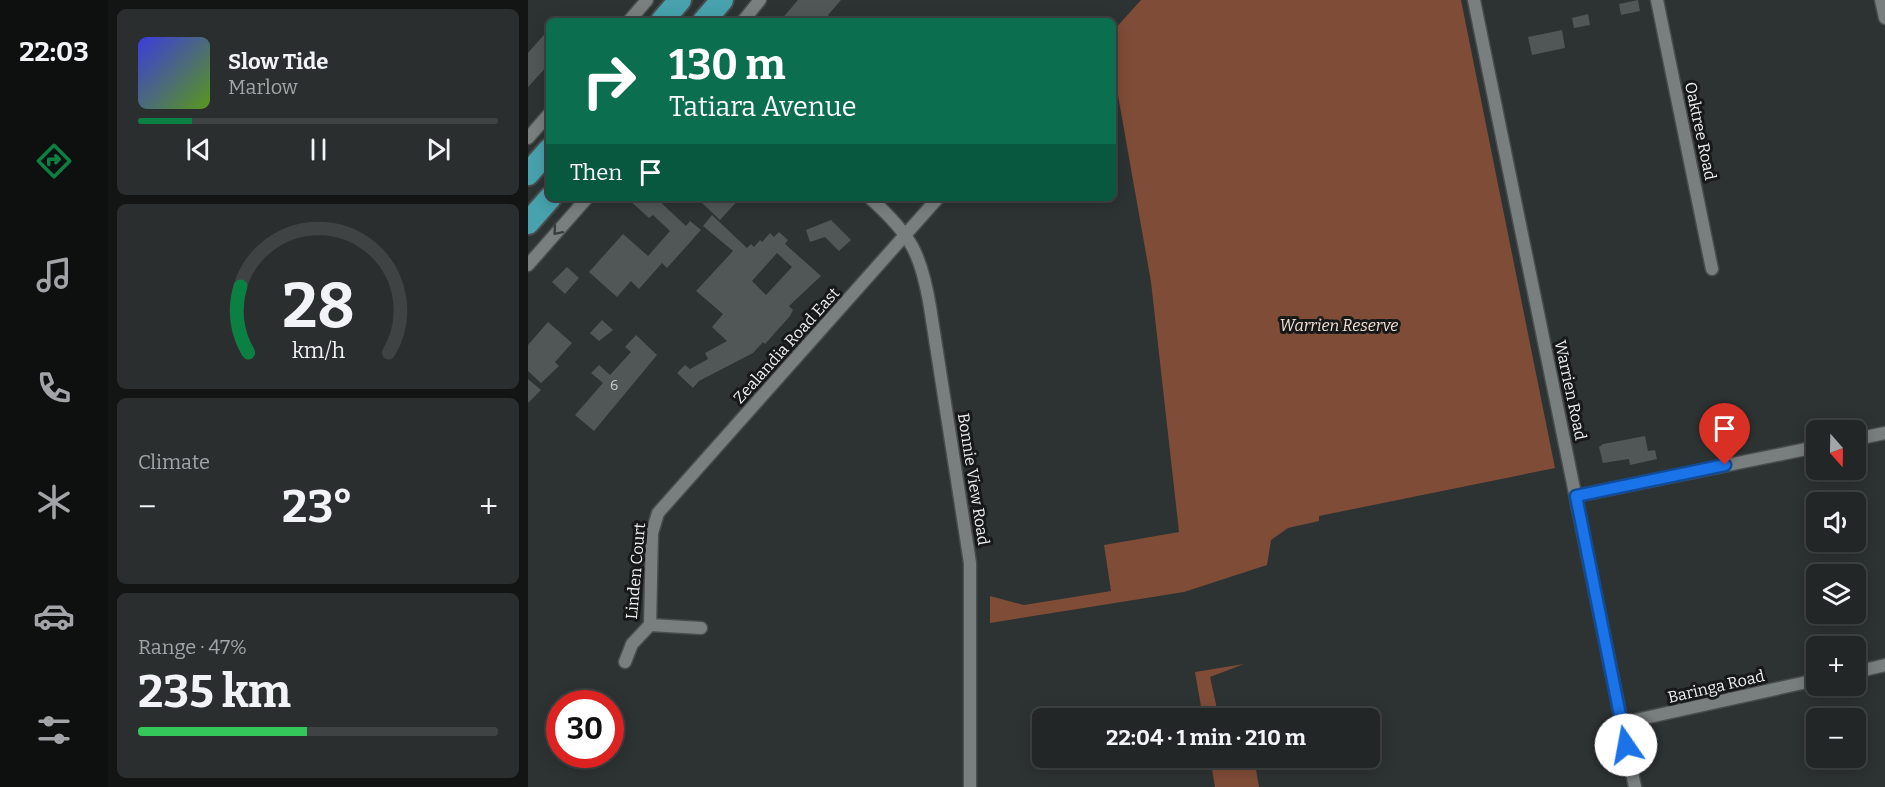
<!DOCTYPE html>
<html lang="en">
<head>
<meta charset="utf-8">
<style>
  :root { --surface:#222626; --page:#2a2e2e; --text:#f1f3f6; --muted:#a2a5a7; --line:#3f4343; --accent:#0b8043 }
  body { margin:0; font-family:Bitter,serif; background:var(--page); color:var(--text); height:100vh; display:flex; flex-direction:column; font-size:22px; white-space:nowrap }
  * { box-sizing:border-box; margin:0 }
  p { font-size:20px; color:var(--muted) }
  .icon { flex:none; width:33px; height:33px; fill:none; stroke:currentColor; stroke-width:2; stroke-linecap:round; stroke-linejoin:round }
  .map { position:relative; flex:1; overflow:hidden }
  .details { display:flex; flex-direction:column; gap:9px; padding:9px; background:#131515; width:420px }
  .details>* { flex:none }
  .guide { position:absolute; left:18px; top:18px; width:570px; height:183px; border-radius:9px; box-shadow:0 3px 15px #0003,0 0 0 2px var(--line); background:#0b6e4f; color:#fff; overflow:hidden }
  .needle { width:39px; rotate:160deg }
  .fabs { position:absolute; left:1278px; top:420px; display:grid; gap:12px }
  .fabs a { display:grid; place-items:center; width:60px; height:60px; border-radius:9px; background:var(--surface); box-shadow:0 3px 15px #0003,0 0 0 2px var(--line); font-size:30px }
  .speed { position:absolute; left:18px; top:690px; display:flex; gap:12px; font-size:30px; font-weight:700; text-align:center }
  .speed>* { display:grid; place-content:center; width:78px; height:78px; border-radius:50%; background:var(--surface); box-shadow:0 3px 15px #0003,0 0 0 2px var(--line); line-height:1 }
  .speed .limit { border:9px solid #d22; background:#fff; color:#111 }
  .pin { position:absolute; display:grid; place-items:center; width:51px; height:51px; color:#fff; margin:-62px -26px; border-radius:50% 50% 50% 0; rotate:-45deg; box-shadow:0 0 6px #0007 }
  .pin .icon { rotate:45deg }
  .me { position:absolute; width:66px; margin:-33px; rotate:348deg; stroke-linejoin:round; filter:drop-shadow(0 0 4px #0008) }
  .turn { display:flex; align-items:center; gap:21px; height:126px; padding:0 24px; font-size:27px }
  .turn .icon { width:78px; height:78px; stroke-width:2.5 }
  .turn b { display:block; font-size:42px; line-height:51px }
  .then { display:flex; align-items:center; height:57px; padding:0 24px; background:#0003; gap:12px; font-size:22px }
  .big { font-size:45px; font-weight:700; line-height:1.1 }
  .details .tile { flex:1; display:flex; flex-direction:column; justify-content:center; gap:9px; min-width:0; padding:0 21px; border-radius:9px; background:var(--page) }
  .details .dial { align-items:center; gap:0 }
  .dial svg { height:156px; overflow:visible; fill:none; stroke:var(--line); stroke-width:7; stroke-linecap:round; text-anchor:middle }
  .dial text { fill:var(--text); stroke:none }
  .song { display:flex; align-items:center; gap:18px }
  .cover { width:72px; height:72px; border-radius:9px; background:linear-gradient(135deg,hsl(240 70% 55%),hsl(90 70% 35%)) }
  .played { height:6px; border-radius:3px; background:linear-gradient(90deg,var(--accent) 15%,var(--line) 15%) }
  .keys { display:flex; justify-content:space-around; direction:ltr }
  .heat { display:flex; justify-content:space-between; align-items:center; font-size:33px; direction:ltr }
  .charge { height:9px; border-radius:4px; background:linear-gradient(90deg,#34c759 47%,var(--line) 0) }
  .trip { position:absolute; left:504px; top:708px; width:348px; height:60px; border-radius:9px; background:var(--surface); box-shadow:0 3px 15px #0003,0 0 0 2px var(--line); font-weight:700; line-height:60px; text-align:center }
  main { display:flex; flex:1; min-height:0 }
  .menu { display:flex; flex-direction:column; width:108px; justify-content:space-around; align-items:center; background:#0e0f0f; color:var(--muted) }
  .menu .icon { width:42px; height:42px }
  .menu .selected { color:var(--accent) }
  .menu b { font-size:27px; color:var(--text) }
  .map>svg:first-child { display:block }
  .green { fill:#7f4c37 }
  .building { fill:#515656; fill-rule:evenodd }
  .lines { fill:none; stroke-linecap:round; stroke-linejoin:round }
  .street-casing { stroke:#494d4e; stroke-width:15 }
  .highway-casing { stroke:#494d4e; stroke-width:26 }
  .street { stroke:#797e7f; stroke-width:12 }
  .highway { stroke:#47a2ad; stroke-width:22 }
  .oneway { stroke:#393c3d }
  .route-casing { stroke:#114b97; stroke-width:15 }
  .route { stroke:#1a73e8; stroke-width:10 }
  .labels { text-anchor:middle; stroke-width:6; stroke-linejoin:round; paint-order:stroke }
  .number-label { font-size:14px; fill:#c6caca }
  .street-label { font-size:16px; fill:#edf0f1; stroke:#171919 }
  .park-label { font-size:16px; font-style:italic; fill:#f4ddd4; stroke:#171919 }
</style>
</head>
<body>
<main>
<nav class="menu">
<b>22:03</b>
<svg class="icon selected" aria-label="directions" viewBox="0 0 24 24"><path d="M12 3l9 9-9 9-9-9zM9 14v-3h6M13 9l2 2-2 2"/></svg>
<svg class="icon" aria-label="music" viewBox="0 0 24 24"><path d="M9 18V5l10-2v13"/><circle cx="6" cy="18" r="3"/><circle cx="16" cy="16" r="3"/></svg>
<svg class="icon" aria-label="phone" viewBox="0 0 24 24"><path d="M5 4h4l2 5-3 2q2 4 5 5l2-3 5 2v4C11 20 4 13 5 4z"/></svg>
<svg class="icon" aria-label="climate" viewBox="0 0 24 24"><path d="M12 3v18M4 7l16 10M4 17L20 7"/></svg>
<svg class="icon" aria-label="car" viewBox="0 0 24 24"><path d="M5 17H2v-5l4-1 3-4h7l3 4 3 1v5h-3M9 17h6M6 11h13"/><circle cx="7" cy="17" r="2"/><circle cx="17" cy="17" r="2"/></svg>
<svg class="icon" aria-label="filters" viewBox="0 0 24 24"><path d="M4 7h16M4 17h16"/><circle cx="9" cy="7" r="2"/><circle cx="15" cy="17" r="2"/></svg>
</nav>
<section class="details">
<div class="tile">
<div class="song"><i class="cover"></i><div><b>Slow Tide</b><p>Marlow</p></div></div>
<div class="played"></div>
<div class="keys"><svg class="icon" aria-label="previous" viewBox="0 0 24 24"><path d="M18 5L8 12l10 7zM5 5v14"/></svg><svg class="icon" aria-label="pause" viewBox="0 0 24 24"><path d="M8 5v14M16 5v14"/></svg><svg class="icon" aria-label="next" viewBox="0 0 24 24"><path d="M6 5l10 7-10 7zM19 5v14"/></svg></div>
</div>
<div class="tile dial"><svg viewBox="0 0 100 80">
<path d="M14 69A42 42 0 1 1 86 69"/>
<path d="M14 69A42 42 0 0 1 10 35" stroke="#0b8043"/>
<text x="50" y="56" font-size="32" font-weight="700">28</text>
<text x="50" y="72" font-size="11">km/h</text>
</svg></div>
<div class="tile"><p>Climate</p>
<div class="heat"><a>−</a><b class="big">23°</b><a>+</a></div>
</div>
<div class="tile"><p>Range · 47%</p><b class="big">235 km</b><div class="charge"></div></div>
</section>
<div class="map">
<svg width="1357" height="787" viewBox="0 0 1357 787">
  <rect width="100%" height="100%" fill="#2d3232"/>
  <g class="green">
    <path d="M 613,0 L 933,0 L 1027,468 L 791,516 L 791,521 L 760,528 L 743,540 L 739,565 L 656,592 L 462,623 L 462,596 L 496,605 L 583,591 L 576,545 L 651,532 L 623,282 L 585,67 L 585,31 Z"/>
    <path d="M 716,664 L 682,677 L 691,718 L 675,718 L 667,672 Z"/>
    <path d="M 682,758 L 726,758 L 731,787 L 687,787 Z"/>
  </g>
  <g class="building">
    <path d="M 270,0 L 313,0 L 300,15 L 307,21 L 252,21 Z"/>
    <path d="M 1110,0 L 1112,11 L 1093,15 L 1091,4 Z"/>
    <path d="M 1060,14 L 1062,25 L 1046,28 L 1044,18 Z"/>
    <path d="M 21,29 L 21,64 L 0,87 L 0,53 Z"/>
    <path d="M 1034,30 L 1037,48 L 1004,55 L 1000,37 Z"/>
    <path d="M 99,198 L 128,198 L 158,226 L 162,221 L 173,230 L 139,268 L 134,263 L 111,289 L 103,281 L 89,297 L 61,272 L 95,234 L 120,256 L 142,231 L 125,215 L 121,218 Z"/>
    <path d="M 179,198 L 212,198 L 192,220 L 174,203 Z"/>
    <path d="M 184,215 L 219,248 L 223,244 L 226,247 L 232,240 L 234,242 L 242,233 L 246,237 L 251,232 L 260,240 L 257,244 L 293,276 L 261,306 L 265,310 L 262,316 L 237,344 L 235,342 L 225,353 L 171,381 L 165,388 L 149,373 L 157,365 L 162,369 L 180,359 L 177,353 L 199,341 L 184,327 L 195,314 L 168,291 L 205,251 L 175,226 ZM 249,253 L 264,267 L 238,295 L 224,281 Z"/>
    <path d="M 303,220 L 323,240 L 311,251 L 297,237 L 282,242 L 278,230 Z"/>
    <path d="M 39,267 L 51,278 L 37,294 L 24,282 Z"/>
    <path d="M 74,320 L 85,330 L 71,341 L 62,333 Z"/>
    <path d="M 20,322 L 44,343 L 27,362 L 31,366 L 13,383 L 0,371 L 0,345 Z"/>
    <path d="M 108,335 L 129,355 L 66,431 L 47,415 L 75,383 L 63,373 L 71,365 L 82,375 L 103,352 L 97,347 Z"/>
    <path d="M 0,379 L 13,390 L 0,403 Z"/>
    <path d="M 1117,436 L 1120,451 L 1127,450 L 1129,459 L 1102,465 L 1101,459 L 1075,463 L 1071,447 L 1075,444 Z"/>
  </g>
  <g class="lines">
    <g class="street-casing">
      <g id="street">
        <path d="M 946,0 L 1107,787"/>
        <path d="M 1129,0 L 1184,269"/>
        <path d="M 1353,0 L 1357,18"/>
        <path d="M 101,21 L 119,0"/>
        <path d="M 215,21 L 232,0"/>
        <path d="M 0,138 L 21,114"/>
        <path d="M 342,198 C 383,235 393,253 402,307 L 442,563 L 442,787"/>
        <path d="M 0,265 L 59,198"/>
        <path d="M 1328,439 L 1357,433"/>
        <path d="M 1048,496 L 1288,447"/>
        <path d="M 122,625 L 173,628"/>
        <path d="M 97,662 L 104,644 L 122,625 L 124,533 L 130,513 L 410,198"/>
        <path d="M 1328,672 L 1357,665"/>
        <path d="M 1094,723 L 1288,680"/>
      </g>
    </g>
    <g class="highway-casing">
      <g id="highway">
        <path d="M 134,21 L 152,0"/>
        <path d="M 176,21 L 194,0"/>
        <path d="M 0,174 L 21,150"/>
        <path d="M 0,223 L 22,198"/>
      </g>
    </g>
    <use href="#street" class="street"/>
    <use href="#highway" class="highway"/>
  </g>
  <defs><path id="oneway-chevron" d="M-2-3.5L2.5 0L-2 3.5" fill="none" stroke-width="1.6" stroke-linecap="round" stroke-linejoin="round" transform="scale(1.5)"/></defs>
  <use class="oneway" href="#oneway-chevron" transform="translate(29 231) rotate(131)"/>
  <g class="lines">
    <g class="route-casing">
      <path id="route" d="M 1098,745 L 1048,496 L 1197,465"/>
    </g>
    <use href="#route" class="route"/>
  </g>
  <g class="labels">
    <g class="number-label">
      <text x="86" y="390">6</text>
    </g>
    <g class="street-label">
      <text transform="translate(1173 131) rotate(78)" y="6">Oaktree Road</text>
      <text transform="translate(258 345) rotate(-48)" y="6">Zealandia Road East</text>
      <text transform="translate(1043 390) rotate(78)" y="6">Warrien Road</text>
      <text transform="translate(446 479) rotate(81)" y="6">Bonnie View Road</text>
      <text transform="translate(107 571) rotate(-85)" y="6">Linden Court</text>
      <text transform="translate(1188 686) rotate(-13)" y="6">Baringa Road</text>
    </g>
    <g class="park-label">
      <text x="811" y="331">Warrien Reserve</text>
    </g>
  </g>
</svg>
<div class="fabs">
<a><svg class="needle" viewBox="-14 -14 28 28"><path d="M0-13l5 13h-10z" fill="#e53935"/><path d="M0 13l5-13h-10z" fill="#a2a5a7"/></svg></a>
<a><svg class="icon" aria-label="sound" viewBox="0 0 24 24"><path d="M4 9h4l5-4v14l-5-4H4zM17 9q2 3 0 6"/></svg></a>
<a><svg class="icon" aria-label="layers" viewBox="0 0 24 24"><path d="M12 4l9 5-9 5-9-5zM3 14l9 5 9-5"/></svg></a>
<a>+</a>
<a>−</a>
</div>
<div class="speed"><div class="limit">30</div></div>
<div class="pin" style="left:1197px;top:465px;background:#d93025"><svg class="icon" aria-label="arrive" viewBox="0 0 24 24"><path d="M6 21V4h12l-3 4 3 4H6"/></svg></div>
<svg class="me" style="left:1098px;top:745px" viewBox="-20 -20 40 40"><circle r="19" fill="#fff"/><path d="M0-13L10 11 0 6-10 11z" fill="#1a73e8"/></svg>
<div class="trip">22:04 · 1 min · 210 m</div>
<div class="guide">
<div class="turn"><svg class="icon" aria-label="right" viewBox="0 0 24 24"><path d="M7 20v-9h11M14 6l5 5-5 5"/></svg><div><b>130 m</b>Tatiara Avenue</div></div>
<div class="then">Then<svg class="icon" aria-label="arrive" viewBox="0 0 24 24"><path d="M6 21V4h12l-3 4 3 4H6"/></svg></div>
</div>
</div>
</main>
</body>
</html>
